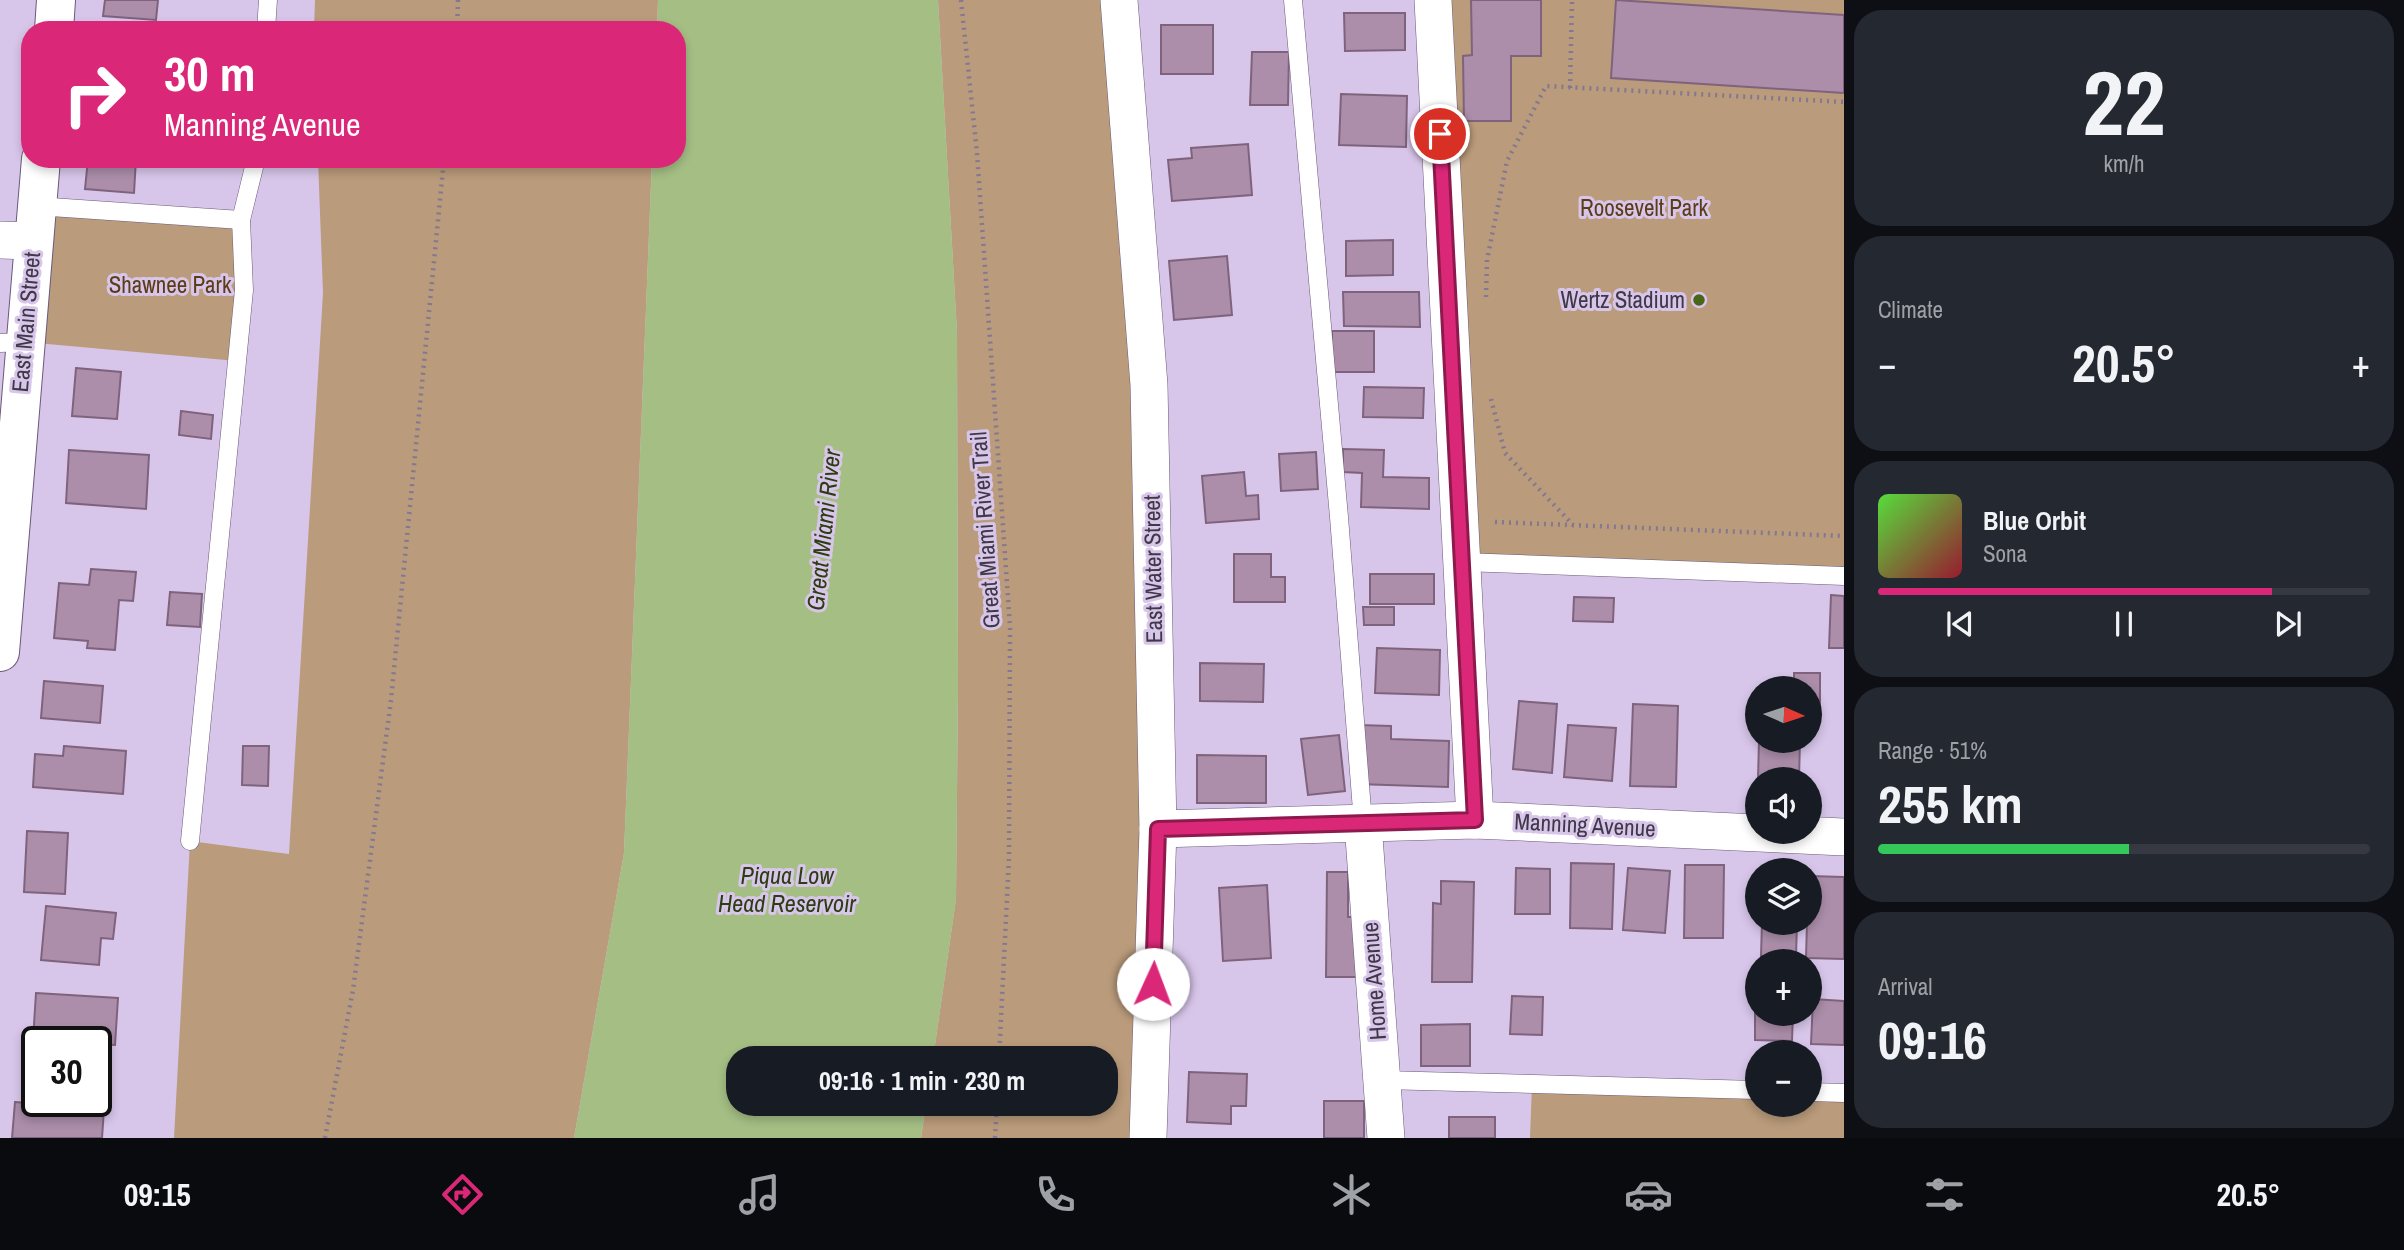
<!DOCTYPE html>
<html lang="en">
<head>
<meta charset="utf-8">
<style>
  :root { --surface:#171b24; --page:#242831; --text:#f1f3f6; --muted:#9ea1a6; --line:#363941; --accent:#db2777 }
  body { margin:0; font-family:"Archivo Narrow",sans-serif; background:var(--page); color:var(--text); height:100vh; display:flex; flex-direction:column; font-size:26px; white-space:nowrap }
  * { box-sizing:border-box; margin:0 }
  p { font-size:23px; color:var(--muted) }
  .icon { flex:none; width:38px; height:38px; fill:none; stroke:currentColor; stroke-width:2; stroke-linecap:round; stroke-linejoin:round }
  .map { position:relative; flex:1; overflow:hidden }
  .drawer { display:flex; flex-direction:column; gap:10px; padding:10px; background:#0d0f14; width:560px }
  .drawer>* { flex:none }
  .top-card { position:absolute; left:21px; top:21px; width:665px; height:147px; border-radius:28px; box-shadow:0 4px 10px #0003; background:#db2777; color:#fff; overflow:hidden }
  .needle { width:46px; rotate:93deg }
  .tools { position:absolute; left:1745px; top:676px; display:grid; gap:14px }
  .tools a { display:grid; place-items:center; width:77px; height:77px; border-radius:50%; background:var(--surface); box-shadow:0 4px 10px #0003; font-size:35px }
  .speed { position:absolute; left:21px; top:1026px; display:flex; gap:14px; font-size:35px; font-weight:700; text-align:center }
  .speed>* { display:grid; place-content:center; width:91px; height:91px; border-radius:50%; background:var(--surface); box-shadow:0 4px 10px #0003; line-height:1 }
  .speed .limit { border:4px solid #111; border-radius:10px; background:#fff; color:#111 }
  .pin { position:absolute; display:grid; place-items:center; width:60px; height:60px; color:#fff; margin:-30px; border:4px solid #fff; border-radius:50%; box-shadow:0 2px 7px #0007 }
  .me { position:absolute; width:77px; margin:-38px; rotate:2deg; stroke-linejoin:round; filter:drop-shadow(0 0 5px #0008) }
  .turn { display:flex; align-items:center; gap:24px; height:147px; padding:0 28px; font-size:32px }
  .turn .icon { width:91px; height:91px; stroke-width:2.5 }
  .turn b { display:block; font-size:49px; line-height:60px }
  .big { font-size:52px; font-weight:700; line-height:1.1 }
  .drawer .tile { flex:1; display:flex; flex-direction:column; justify-content:center; gap:10px; min-width:0; padding:0 24px; border-radius:28px; background:var(--page) }
  .drawer .dial { align-items:center; gap:0 }
  .dial b { font-size:91px; line-height:1 }
  .song { display:flex; align-items:center; gap:21px }
  .cover { width:84px; height:84px; border-radius:10px; background:linear-gradient(135deg,hsl(110 70% 55%),hsl(350 70% 35%)) }
  .played { height:7px; border-radius:4px; background:linear-gradient(90deg,var(--accent) 80%,var(--line) 80%) }
  .keys { display:flex; justify-content:space-around; direction:ltr }
  .heat { display:flex; justify-content:space-between; align-items:center; font-size:38px; direction:ltr }
  .charge { height:10px; border-radius:5px; background:linear-gradient(90deg,#34c759 51%,var(--line) 0) }
  .trip { position:absolute; left:726px; top:1046px; width:392px; height:70px; border-radius:28px; background:var(--surface); box-shadow:0 4px 10px #0003; font-weight:700; line-height:70px; text-align:center }
  .menu { display:flex; height:112px; justify-content:space-around; align-items:center; background:#090b0e; color:var(--muted) }
  .menu .icon { width:49px; height:49px }
  .menu .selected { color:var(--accent) }
  .menu b { font-size:32px; color:var(--text) }
  main { display:flex; flex:1; min-height:0 }
  .map>svg:first-child { display:block }
  .green { fill:#ba9b7b }
  .water { fill:#a4be84 }
  .building { fill:#ac8eaa; stroke:#7f637d; stroke-width:2 }
  .lines { fill:none; stroke-linecap:round; stroke-linejoin:round }
  .service-casing { stroke:#695a79; stroke-width:19 }
  .minor-casing { stroke:#695a79; stroke-width:38 }
  .tertiary-casing { stroke:#695a79; stroke-width:40 }
  .path { stroke:#847890; stroke-width:4.5; stroke-dasharray:2 5; stroke-linecap:butt }
  .service { stroke:#fff; stroke-width:18 }
  .minor { stroke:#fff; stroke-width:37 }
  .tertiary { stroke:#fff; stroke-width:38 }
  .route-casing { stroke:#8e194d; stroke-width:18 }
  .route { stroke:#db2777; stroke-width:12 }
  .poi-dot { fill:#496618; stroke:#d8c6ea; stroke-width:2.5 }
  .labels { text-anchor:middle; stroke-width:6; stroke-linejoin:round; paint-order:stroke }
  .park-label { font-size:23px; fill:#5c3c17; stroke:#d8c6ea }
  .poi-label { font-size:23px; fill:#3f3846; stroke:#d8c6ea; text-anchor:end }
  .street-label { font-size:23px; fill:#3f3846; stroke:#d8c6ea }
  .water-label { font-size:24px; font-style:italic; fill:#2c3d12; stroke:#d8c6ea }
</style>
</head>
<body>
<main>
<div class="map">
<svg width="1844" height="1138" viewBox="0 0 1844 1138">
  <rect width="100%" height="100%" fill="#d8c6ea"/>
  <g class="green">
    <path d="M 315,0 L 658,0 L 657,30 L 314,30 Z"/>
    <path d="M 938,0 L 1119,0 L 1149,385 L 1148,1138 L 921,1138 L 926,1104 L 1106,1104 L 1106,1059 L 933,1059 L 956,899 L 958,688 L 957,332 Z"/>
    <path d="M 1433,0 L 1844,0 L 1844,576 L 1462,562 Z"/>
    <path d="M 318,159 L 652,159 L 624,853 L 574,1138 L 174,1138 L 190,841 L 289,854 L 323,293 Z"/>
    <path d="M 36,206 L 241,220 L 237,361 L 25,342 Z"/>
    <path d="M 1532,1084 L 1757,1090 L 1757,1104 L 1810,1104 L 1810,1092 L 1844,1093 L 1844,1138 L 1530,1138 Z"/>
  </g>
  <path class="water" d="M 658,0 L 938,0 L 957,332 L 958,688 L 956,899 L 933,1059 L 738,1059 L 738,1104 L 926,1104 L 921,1138 L 574,1138 L 624,853 L 652,159 L 677,159 L 677,30 L 657,30 Z"/>
  <g class="building">
    <path d="M 105,0 L 158,0 L 156,20 L 103,16 Z"/>
    <path d="M 1471,0 L 1541,0 L 1541,56 L 1511,56 L 1511,121 L 1464,121 L 1463,56 L 1472,55 Z"/>
    <path d="M 1616,0 L 1844,15 L 1844,93 L 1611,78 Z"/>
    <path d="M 1344,13 L 1405,13 L 1405,50 L 1345,51 Z"/>
    <rect x="1161" y="25" width="52" height="49"/>
    <path d="M 1252,52 L 1289,52 L 1288,105 L 1250,105 Z"/>
    <path d="M 1341,94 L 1407,96 L 1406,147 L 1339,145 Z"/>
    <path d="M 1248,144 L 1252,195 L 1172,201 L 1168,160 L 1192,158 L 1191,148 Z"/>
    <path d="M 88,159 L 136,159 L 134,193 L 85,189 Z"/>
    <path d="M 1393,240 L 1393,275 L 1346,276 L 1346,241 Z"/>
    <path d="M 1227,256 L 1232,315 L 1174,320 L 1169,261 Z"/>
    <path d="M 1343,292 L 1419,292 L 1420,327 L 1344,326 Z"/>
    <rect x="1332" y="331" width="42" height="41"/>
    <path d="M 76,368 L 121,372 L 117,419 L 72,416 Z"/>
    <path d="M 1364,387 L 1424,388 L 1423,418 L 1363,417 Z"/>
    <path d="M 181,411 L 213,415 L 211,439 L 179,435 Z"/>
    <path d="M 1343,449 L 1384,450 L 1383,477 L 1429,478 L 1429,509 L 1361,507 L 1362,473 L 1343,472 Z"/>
    <path d="M 69,450 L 149,455 L 146,509 L 66,503 Z"/>
    <path d="M 1316,452 L 1318,489 L 1281,491 L 1279,454 Z"/>
    <path d="M 1244,472 L 1246,496 L 1258,495 L 1259,519 L 1206,523 L 1202,476 Z"/>
    <path d="M 1234,554 L 1271,554 L 1271,577 L 1285,577 L 1285,602 L 1234,602 Z"/>
    <path d="M 91,569 L 136,572 L 133,601 L 119,600 L 115,650 L 87,648 L 88,641 L 54,638 L 59,583 L 89,585 Z"/>
    <rect x="1370" y="574" width="64" height="30"/>
    <path d="M 170,592 L 202,594 L 200,627 L 167,625 Z"/>
    <path d="M 1831,595 L 1844,596 L 1844,648 L 1829,648 Z"/>
    <path d="M 1574,597 L 1614,598 L 1613,622 L 1573,621 Z"/>
    <path d="M 1363,607 L 1394,607 L 1394,625 L 1364,625 Z"/>
    <path d="M 1377,648 L 1440,650 L 1439,695 L 1375,693 Z"/>
    <path d="M 1200,663 L 1264,664 L 1263,702 L 1200,701 Z"/>
    <path d="M 1794,673 L 1820,673 L 1820,707 L 1810,707 L 1810,688 L 1794,688 Z"/>
    <path d="M 44,681 L 103,686 L 100,723 L 41,718 Z"/>
    <path d="M 1519,701 L 1557,704 L 1552,773 L 1513,769 Z"/>
    <path d="M 1633,704 L 1678,706 L 1676,787 L 1630,786 Z"/>
    <path d="M 1358,725 L 1391,726 L 1391,739 L 1449,741 L 1448,787 L 1357,784 Z"/>
    <path d="M 1568,725 L 1616,728 L 1612,781 L 1564,777 Z"/>
    <path d="M 1339,735 L 1345,791 L 1308,795 L 1301,739 Z"/>
    <path d="M 1759,740 L 1800,740 L 1799,779 L 1758,779 Z"/>
    <path d="M 64,746 L 126,751 L 123,794 L 33,787 L 35,754 L 63,756 Z"/>
    <path d="M 243,746 L 269,746 L 268,786 L 242,785 Z"/>
    <path d="M 1197,755 L 1266,756 L 1266,803 L 1197,803 Z"/>
    <path d="M 27,831 L 68,833 L 65,894 L 24,892 Z"/>
    <path d="M 1571,863 L 1614,864 L 1612,929 L 1570,928 Z"/>
    <path d="M 1685,865 L 1724,865 L 1723,938 L 1684,938 Z"/>
    <path d="M 1516,868 L 1550,869 L 1550,914 L 1515,914 Z"/>
    <path d="M 1628,868 L 1670,871 L 1665,933 L 1623,930 Z"/>
    <path d="M 1327,872 L 1348,872 L 1348,917 L 1357,917 L 1356,977 L 1326,977 Z"/>
    <path d="M 1810,876 L 1844,877 L 1844,959 L 1806,958 L 1807,922 L 1810,922 Z"/>
    <path d="M 1441,881 L 1474,882 L 1472,982 L 1432,982 L 1433,903 L 1441,904 Z"/>
    <path d="M 1267,885 L 1271,958 L 1223,961 L 1219,888 Z"/>
    <path d="M 46,906 L 116,913 L 113,939 L 101,938 L 99,965 L 41,960 Z"/>
    <path d="M 1762,922 L 1797,922 L 1796,957 L 1761,956 Z"/>
    <path d="M 36,993 L 118,998 L 115,1045 L 96,1044 L 96,1041 L 33,1040 Z"/>
    <path d="M 1512,996 L 1543,997 L 1542,1035 L 1510,1034 Z"/>
    <path d="M 1813,999 L 1844,1001 L 1844,1045 L 1811,1044 Z"/>
    <path d="M 1755,1003 L 1757,1003 L 1757,1013 L 1793,1013 L 1792,1041 L 1755,1040 Z"/>
    <path d="M 1470,1024 L 1470,1066 L 1421,1066 L 1421,1025 Z"/>
    <path d="M 1189,1072 L 1247,1074 L 1246,1106 L 1231,1106 L 1231,1124 L 1187,1122 Z"/>
    <rect x="1324" y="1101" width="40" height="37"/>
    <path d="M 15,1102 L 104,1109 L 102,1138 L 12,1138 Z"/>
    <rect x="1449" y="1117" width="46" height="21"/>
  </g>
  <g class="lines">
    <g class="service-casing">
      <g id="service">
        <path d="M 1293,0 L 1339,517 L 1363,823"/>
        <path d="M 266,30 L 268,0"/>
        <path d="M 36,206 L 241,220"/>
        <path d="M 0,343 L 25,342"/>
        <path d="M 1462,562 L 1844,576"/>
        <path d="M 190,841 L 244,290 L 241,220 L 256,159"/>
        <path d="M 1382,1080 L 1757,1090"/>
        <path d="M 1810,1092 L 1844,1093"/>
      </g>
    </g>
    <g class="minor-casing">
      <g id="minor">
        <path d="M 1119,0 L 1149,385 L 1158,829 L 1148,1138"/>
        <path d="M 1433,0 L 1475,820"/>
        <path d="M 0,240 L 33,241"/>
        <path d="M 1363,823 L 1386,1138"/>
        <path d="M 1158,829 L 1475,820 L 1844,837"/>
      </g>
    </g>
    <g class="tertiary-casing">
      <g id="tertiary">
        <path d="M 54,30 L 56,0"/>
        <path d="M 0,652 L 41,159"/>
      </g>
    </g>
    <g class="path">
      <path d="M 961,0 L 977,153 L 1010,627 L 1009,858 L 999,1059"/>
      <path d="M 457,30 L 458,0"/>
      <path d="M 1570,88 L 1572,0"/>
      <path d="M 1486,297 L 1487,260 L 1507,161 L 1546,86 L 1844,102"/>
      <path d="M 1491,399 L 1505,453 L 1573,525"/>
      <path d="M 1495,522 L 1844,536"/>
      <path d="M 325,1138 L 353,990 L 391,700 L 444,159"/>
      <path d="M 995,1138 L 997,1104"/>
    </g>
    <use href="#service" class="service"/>
    <use href="#minor" class="minor"/>
    <use href="#tertiary" class="tertiary"/>
  </g>
  <g class="lines">
    <g class="route-casing">
      <path id="route" d="M 1153,984 L 1158,829 L 1475,820 L 1440,134"/>
    </g>
    <use href="#route" class="route"/>
  </g>
  <circle class="poi-dot" cx="1699" cy="300" r="7"/>
  <g class="labels">
    <g class="park-label">
      <text x="1644" y="216">Roosevelt Park</text>
      <text x="170" y="293">Shawnee Park</text>
    </g>
    <g class="poi-label">
      <text x="1685" y="308">Wertz Stadium</text>
    </g>
    <g class="street-label">
      <text transform="translate(26 322) rotate(-85)" y="8">East Main Street</text>
      <text transform="translate(985 530) rotate(-94)" y="8">Great Miami River Trail</text>
      <text transform="translate(1153 569) rotate(-91)" y="8">East Water Street</text>
      <text transform="translate(1585 825) rotate(3)" y="8">Manning Avenue</text>
      <text transform="translate(1374 981) rotate(-94)" y="8">Home Avenue</text>
    </g>
    <g class="water-label">
      <text transform="translate(824 530) rotate(-84)" y="8">Great Miami River</text>
      <text x="787" y="884">Piqua Low<tspan x="787" dy="28">Head Reservoir</tspan></text>
    </g>
  </g>
</svg>
<div class="tools">
<a><svg class="needle" viewBox="-14 -14 28 28"><path d="M0-13l5 13h-10z" fill="#e53935"/><path d="M0 13l5-13h-10z" fill="#9ea1a6"/></svg></a>
<a><svg class="icon" aria-label="sound" viewBox="0 0 24 24"><path d="M4 9h4l5-4v14l-5-4H4zM17 9q2 3 0 6"/></svg></a>
<a><svg class="icon" aria-label="layers" viewBox="0 0 24 24"><path d="M12 4l9 5-9 5-9-5zM3 14l9 5 9-5"/></svg></a>
<a>+</a>
<a>−</a>
</div>
<div class="speed"><div class="limit">30</div></div>
<div class="pin" style="left:1440px;top:134px;background:#d93025"><svg class="icon" aria-label="arrive" viewBox="0 0 24 24"><path d="M6 21V4h12l-3 4 3 4H6"/></svg></div>
<svg class="me" style="left:1153px;top:984px" viewBox="-20 -20 40 40"><circle r="19" fill="#fff"/><path d="M0-13L10 11 0 6-10 11z" fill="#db2777"/></svg>
<div class="trip">09:16 · 1 min · 230 m</div>
<div class="top-card">
<div class="turn"><svg class="icon" aria-label="right" viewBox="0 0 24 24"><path d="M7 20v-9h11M14 6l5 5-5 5"/></svg><div><b>30 m</b>Manning Avenue</div></div>
</div>
</div>
<section class="drawer">
<div class="tile dial"><b>22</b><p>km/h</p></div>
<div class="tile"><p>Climate</p>
<div class="heat"><a>−</a><b class="big">20.5°</b><a>+</a></div>
</div>
<div class="tile">
<div class="song"><i class="cover"></i><div><b>Blue Orbit</b><p>Sona</p></div></div>
<div class="played"></div>
<div class="keys"><svg class="icon" aria-label="previous" viewBox="0 0 24 24"><path d="M18 5L8 12l10 7zM5 5v14"/></svg><svg class="icon" aria-label="pause" viewBox="0 0 24 24"><path d="M8 5v14M16 5v14"/></svg><svg class="icon" aria-label="next" viewBox="0 0 24 24"><path d="M6 5l10 7-10 7zM19 5v14"/></svg></div>
</div>
<div class="tile"><p>Range · 51%</p><b class="big">255 km</b><div class="charge"></div></div>
<div class="tile"><p>Arrival</p><b class="big">09:16</b></div>
</section>
</main>
<nav class="menu">
<b>09:15</b>
<svg class="icon selected" aria-label="directions" viewBox="0 0 24 24"><path d="M12 3l9 9-9 9-9-9zM9 14v-3h6M13 9l2 2-2 2"/></svg>
<svg class="icon" aria-label="music" viewBox="0 0 24 24"><path d="M9 18V5l10-2v13"/><circle cx="6" cy="18" r="3"/><circle cx="16" cy="16" r="3"/></svg>
<svg class="icon" aria-label="phone" viewBox="0 0 24 24"><path d="M5 4h4l2 5-3 2q2 4 5 5l2-3 5 2v4C11 20 4 13 5 4z"/></svg>
<svg class="icon" aria-label="climate" viewBox="0 0 24 24"><path d="M12 3v18M4 7l16 10M4 17L20 7"/></svg>
<svg class="icon" aria-label="car" viewBox="0 0 24 24"><path d="M5 17H2v-5l4-1 3-4h7l3 4 3 1v5h-3M9 17h6M6 11h13"/><circle cx="7" cy="17" r="2"/><circle cx="17" cy="17" r="2"/></svg>
<svg class="icon" aria-label="filters" viewBox="0 0 24 24"><path d="M4 7h16M4 17h16"/><circle cx="9" cy="7" r="2"/><circle cx="15" cy="17" r="2"/></svg>
<b>20.5°</b>
</nav>
</body>
</html>
